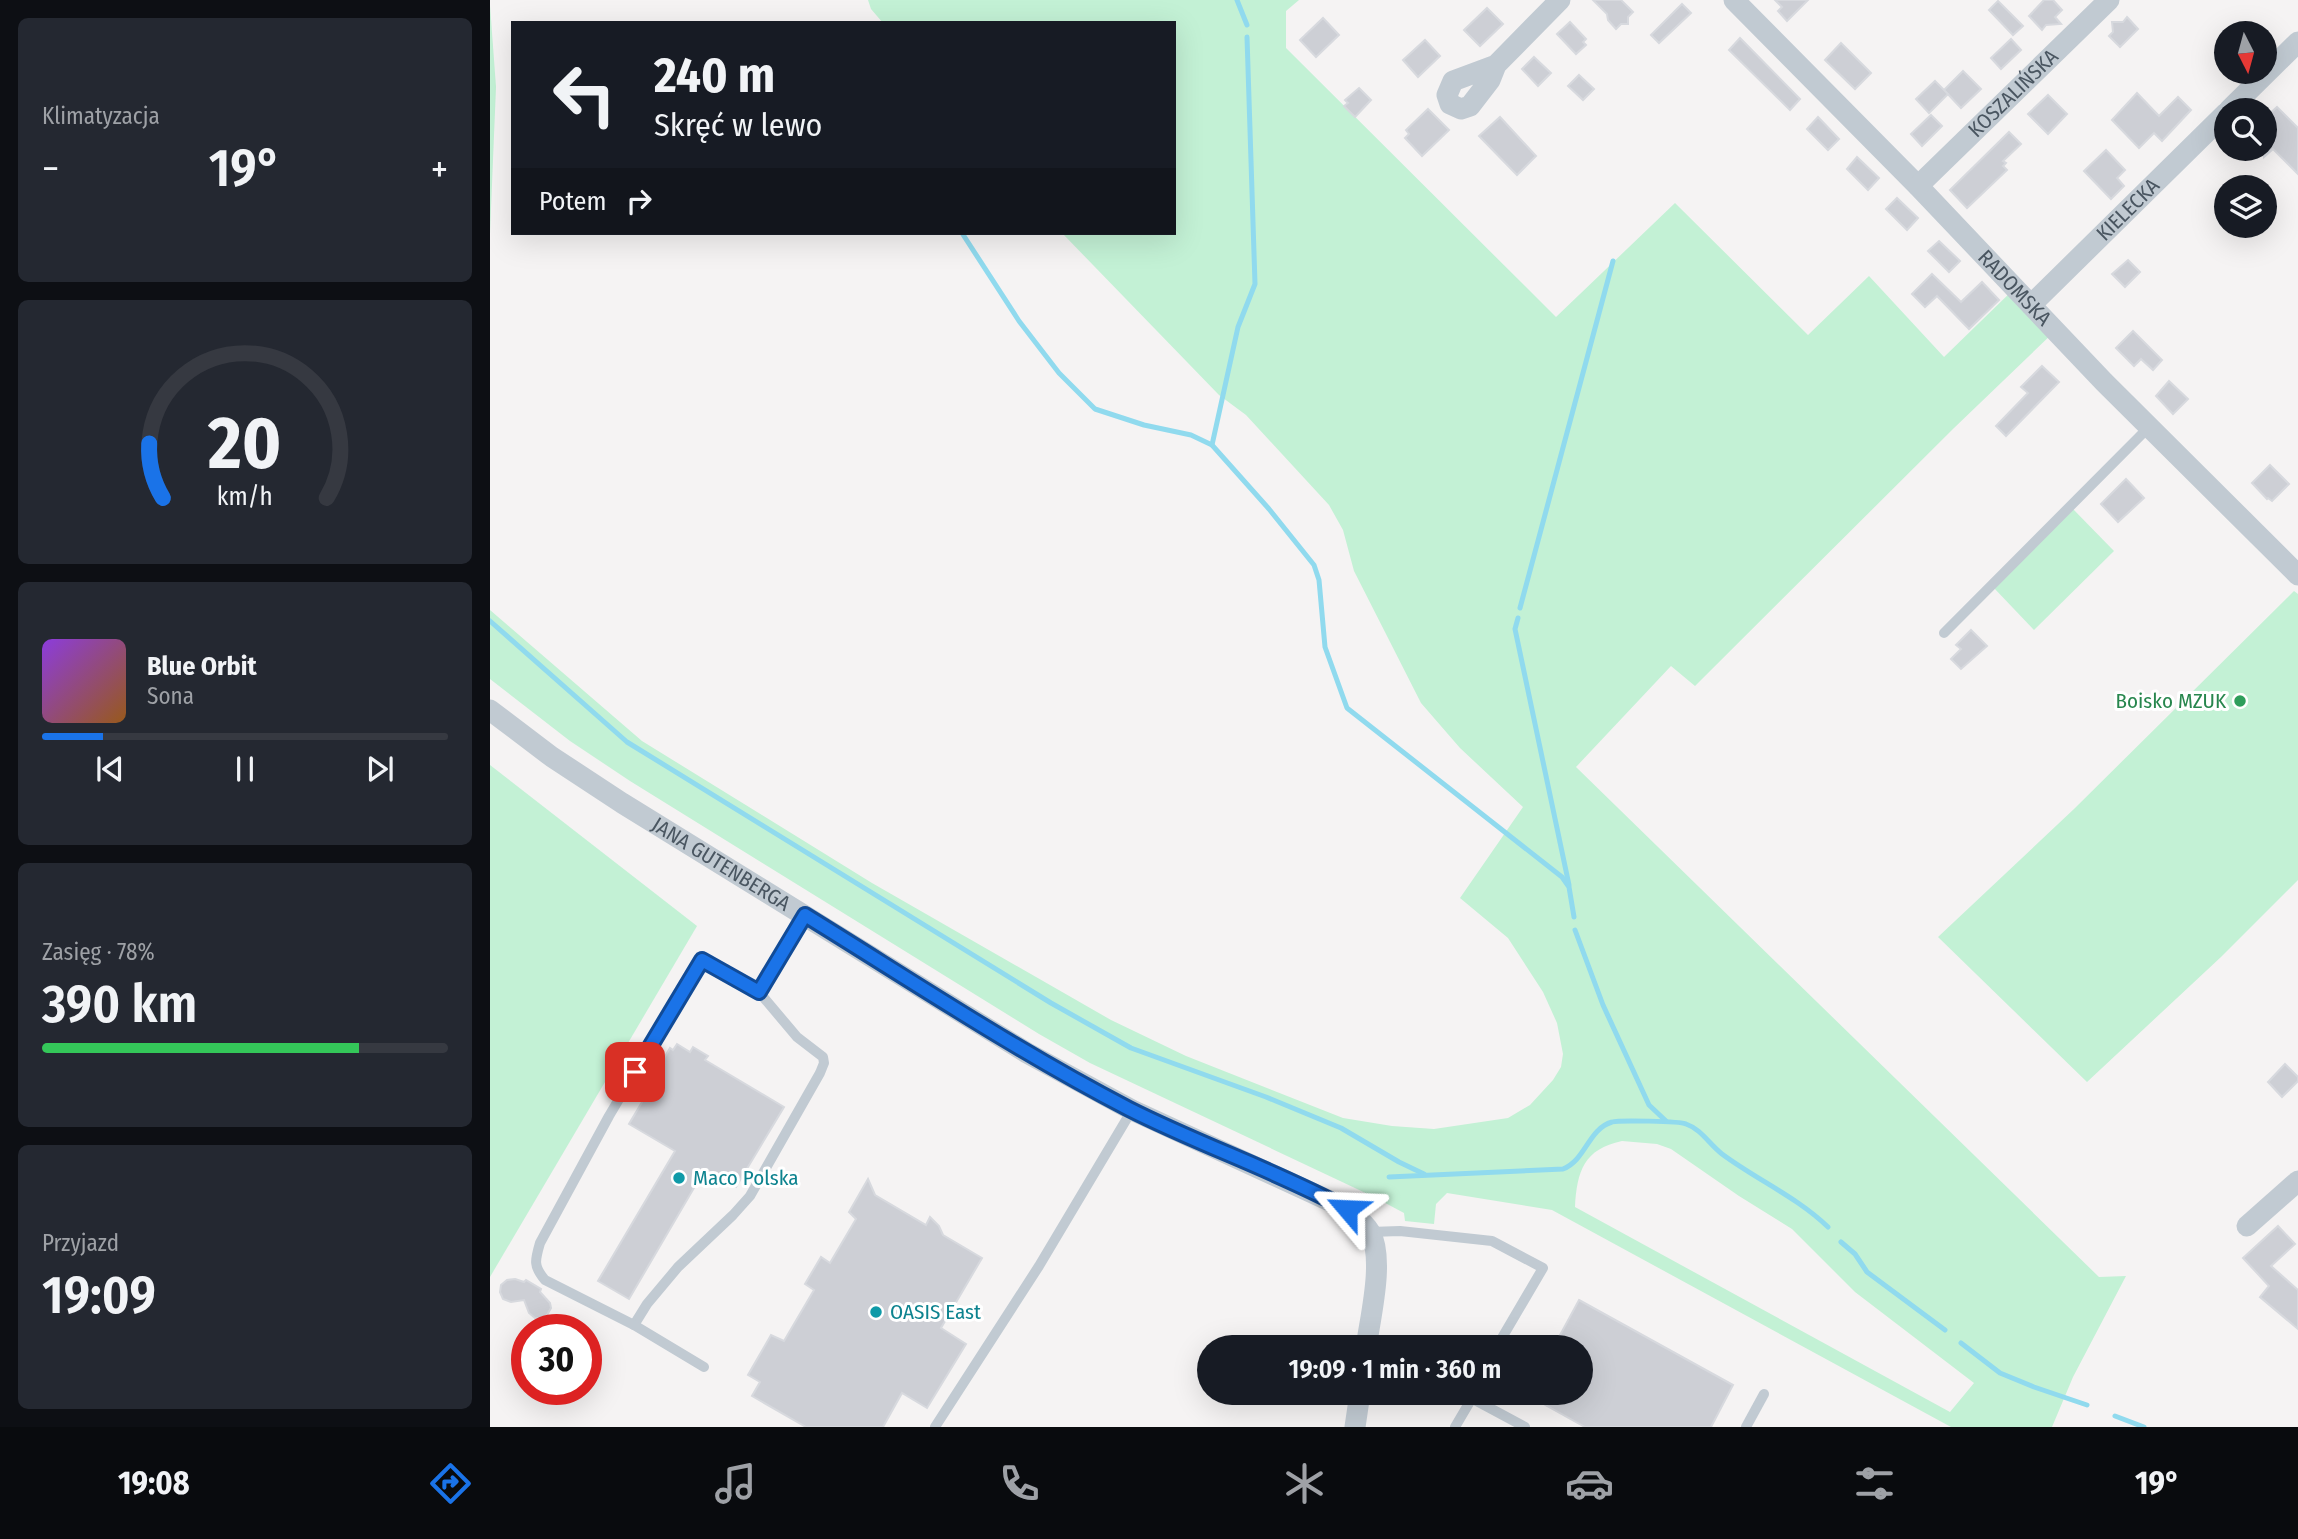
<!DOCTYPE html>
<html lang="pl">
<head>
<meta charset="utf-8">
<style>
  :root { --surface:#171b24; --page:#242831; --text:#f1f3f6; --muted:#9ea1a6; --line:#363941; --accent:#1a73e8 }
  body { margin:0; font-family:"Fira Sans Condensed",sans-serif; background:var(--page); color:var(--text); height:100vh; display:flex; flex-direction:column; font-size:26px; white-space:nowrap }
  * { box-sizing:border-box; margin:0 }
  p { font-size:23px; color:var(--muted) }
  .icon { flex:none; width:38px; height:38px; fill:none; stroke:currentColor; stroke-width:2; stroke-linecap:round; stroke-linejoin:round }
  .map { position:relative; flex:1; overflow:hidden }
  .sheet { display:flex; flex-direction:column; gap:18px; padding:18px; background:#0d0f14; width:490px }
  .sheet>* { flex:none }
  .hud { position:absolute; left:21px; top:21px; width:665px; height:214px; border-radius:0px; box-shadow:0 7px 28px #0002; background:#171b24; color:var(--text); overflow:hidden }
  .needle { width:46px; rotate:174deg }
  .buttons { position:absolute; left:1724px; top:21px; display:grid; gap:14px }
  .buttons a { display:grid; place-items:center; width:63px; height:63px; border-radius:50%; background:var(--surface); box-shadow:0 7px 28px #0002; font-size:35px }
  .speed { position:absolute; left:21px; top:1314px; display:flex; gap:14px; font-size:35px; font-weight:700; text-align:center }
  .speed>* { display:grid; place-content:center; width:91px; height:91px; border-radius:50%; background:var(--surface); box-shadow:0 7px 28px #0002; line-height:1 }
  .speed .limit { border:10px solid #d22; background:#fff; color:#111 }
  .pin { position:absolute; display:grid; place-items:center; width:60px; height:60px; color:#fff; margin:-30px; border-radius:14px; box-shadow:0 4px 10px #0006 }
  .me { position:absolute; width:77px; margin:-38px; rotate:296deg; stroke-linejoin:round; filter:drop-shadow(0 0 5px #0008) }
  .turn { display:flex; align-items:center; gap:24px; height:147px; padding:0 28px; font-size:32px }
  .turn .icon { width:91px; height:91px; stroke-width:2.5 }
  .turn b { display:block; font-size:49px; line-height:60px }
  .then { display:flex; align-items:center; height:66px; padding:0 28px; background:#0003; gap:14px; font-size:26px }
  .big { font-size:52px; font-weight:600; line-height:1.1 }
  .sheet .tile { flex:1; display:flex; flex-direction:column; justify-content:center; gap:10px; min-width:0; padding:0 24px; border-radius:10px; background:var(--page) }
  .sheet .dial { align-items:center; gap:0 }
  .dial svg { height:182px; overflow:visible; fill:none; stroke:var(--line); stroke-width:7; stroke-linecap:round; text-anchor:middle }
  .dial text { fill:var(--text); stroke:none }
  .song { display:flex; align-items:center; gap:21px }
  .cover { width:84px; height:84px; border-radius:10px; background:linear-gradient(135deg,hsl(270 70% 55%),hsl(30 70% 35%)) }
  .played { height:7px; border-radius:4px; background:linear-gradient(90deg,var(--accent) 15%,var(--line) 15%) }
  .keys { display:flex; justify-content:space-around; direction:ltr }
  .heat { display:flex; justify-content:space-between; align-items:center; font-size:38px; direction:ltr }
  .charge { height:10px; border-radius:5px; background:linear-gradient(90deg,#34c759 78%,var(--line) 0) }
  .trip { position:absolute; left:707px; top:1335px; width:396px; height:70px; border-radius:35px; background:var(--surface); box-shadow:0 7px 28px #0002; font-weight:600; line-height:70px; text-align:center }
  .tabs { display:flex; height:112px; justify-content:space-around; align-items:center; background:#090b0e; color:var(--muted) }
  .tabs .icon { width:49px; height:49px }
  .tabs .on { color:var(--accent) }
  .tabs b { font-size:32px; color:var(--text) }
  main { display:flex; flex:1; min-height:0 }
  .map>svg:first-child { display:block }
  .green { fill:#c3f1d5; fill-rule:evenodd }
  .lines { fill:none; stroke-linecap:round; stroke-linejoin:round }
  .stream { stroke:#90daee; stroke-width:5 }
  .building { fill:#cdcfd5; stroke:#d7d9de; stroke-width:2 }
  .lane { stroke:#c1cad2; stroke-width:10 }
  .street { stroke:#c1cad2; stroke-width:21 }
  .route-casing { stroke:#114b97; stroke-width:18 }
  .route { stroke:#1a73e8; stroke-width:12 }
  .leisure-dot { fill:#2e9e5b; stroke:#fff; stroke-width:2.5 }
  .culture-dot { fill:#0f9aa8; stroke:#fff; stroke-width:2.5 }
  .labels { text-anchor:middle; stroke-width:6; stroke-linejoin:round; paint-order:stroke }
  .street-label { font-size:21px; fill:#4a5661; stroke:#fff }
  .leisure-label { font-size:21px; fill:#27864d; stroke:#fff; text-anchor:end }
  .culture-label { font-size:21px; fill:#0d838f; stroke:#fff; text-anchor:start }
</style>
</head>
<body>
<main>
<section class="sheet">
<div class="tile"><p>Klimatyzacja</p>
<div class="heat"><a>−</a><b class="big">19°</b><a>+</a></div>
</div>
<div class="tile dial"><svg viewBox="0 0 100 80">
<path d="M14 69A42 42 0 1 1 86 69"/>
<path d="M14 69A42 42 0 0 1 8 45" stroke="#1a73e8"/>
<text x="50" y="56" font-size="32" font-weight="700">20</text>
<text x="50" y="72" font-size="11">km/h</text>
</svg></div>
<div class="tile">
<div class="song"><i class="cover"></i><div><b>Blue Orbit</b><p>Sona</p></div></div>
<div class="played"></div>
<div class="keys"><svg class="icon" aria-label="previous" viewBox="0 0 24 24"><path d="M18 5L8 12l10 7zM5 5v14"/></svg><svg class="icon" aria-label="pause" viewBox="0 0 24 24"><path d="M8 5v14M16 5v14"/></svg><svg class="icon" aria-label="next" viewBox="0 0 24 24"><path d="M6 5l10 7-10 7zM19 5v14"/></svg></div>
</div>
<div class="tile"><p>Zasięg · 78%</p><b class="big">390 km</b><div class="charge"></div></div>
<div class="tile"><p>Przyjazd</p><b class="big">19:09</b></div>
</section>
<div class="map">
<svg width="1808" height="1427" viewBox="0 0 1808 1427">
  <rect width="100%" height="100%" fill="#f5f3f3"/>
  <g class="green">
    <path d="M 378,0 L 809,0 L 796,11 L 796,48 L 1066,317 L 1185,203 L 1318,335 L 1379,276 L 1454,357 L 1525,288 L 1565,331 L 1464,428 L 1205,686 L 1181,666 L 1086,767 L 1609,1277 L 1636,1276 L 1583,1377 L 1562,1427 L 1461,1427 L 1062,1210 L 957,1193 L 946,1204 L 944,1224 L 915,1221 L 914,1213 L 884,1197 L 600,1063 L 549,1034 L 140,781 L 80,741 L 0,679 L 0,610 L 152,741 L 382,883 L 621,1020 L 696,1056 L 853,1118 L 902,1126 L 944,1129 L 1018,1118 L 1040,1105 L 1063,1080 L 1071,1067 L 1073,1054 L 1067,1023 L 1053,992 L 1018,938 L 970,898 L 1033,807 L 970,748 L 931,703 L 864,571 L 853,530 L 839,505 L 756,415 L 729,395 L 572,233 L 684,233 L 684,23 L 393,23 L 381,9 ZM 1132,1141 L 1167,1144 L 1181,1149 L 1249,1196 L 1302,1229 L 1365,1292 L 1484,1383 L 1460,1412 L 1085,1207 C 1087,1171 1094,1149 1132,1141 Z"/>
    <path d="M 0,5 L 6,87 L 0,233 Z"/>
    <path d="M 1582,508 L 1624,551 L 1544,630 L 1503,587 Z"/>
    <path d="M 1804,591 L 1808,594 L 1808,880 L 1731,957 L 1597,1082 L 1448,937 L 1584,809 Z"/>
    <path d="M 0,765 L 207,926 L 0,1277 Z"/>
  </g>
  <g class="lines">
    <g class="stream">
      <path d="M 747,0 L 757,25"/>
      <path d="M 757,37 L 765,284 L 748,327 L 722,445 L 779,509 L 824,565 L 829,580 L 835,647 L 857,708 L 1072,877 L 1079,887 L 1084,917"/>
      <path d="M 472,233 L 529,321 L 569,373 L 605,409 L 654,425 L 701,435 L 722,445"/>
      <path d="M 1030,608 L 1123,261"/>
      <path d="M 1028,618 L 1025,629 L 1079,885"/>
      <path d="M 0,621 L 137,742 L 561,1003 L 641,1048 L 776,1097 L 851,1128 L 909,1162 L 934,1174"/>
      <path d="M 1085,930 L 1113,1005 L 1159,1105 L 1176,1121"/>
      <path d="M 899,1177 L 1073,1169 C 1096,1160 1098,1129 1122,1122 C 1128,1120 1190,1121 1196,1124 C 1211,1129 1220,1145 1232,1154 C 1267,1180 1307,1197 1338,1227"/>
      <path d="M 1351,1242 L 1365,1254 L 1377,1272 L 1455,1330"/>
      <path d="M 1471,1343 L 1510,1373 L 1544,1387 L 1597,1405"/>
      <path d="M 1625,1416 L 1654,1427"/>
    </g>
  </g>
  <g class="building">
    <path d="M 1103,0 L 1131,0 L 1143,12 L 1138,17 L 1138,24 L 1131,24 L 1126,29 L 1118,20 L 1117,14 Z"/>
    <path d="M 1285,0 L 1318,0 L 1297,21 L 1288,11 L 1292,7 Z"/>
    <path d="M 1554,0 L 1563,0 L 1572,10 L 1565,17 L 1571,24 L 1556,25 L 1552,30 L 1539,16 Z"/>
    <path d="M 1508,1 L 1533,26 L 1523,35 L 1499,10 Z"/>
    <path d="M 1192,4 L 1201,13 L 1169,43 L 1161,35 Z"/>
    <path d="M 997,8 L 1013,24 L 990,46 L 974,30 Z"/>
    <path d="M 1637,17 L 1648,29 L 1630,47 L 1619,36 L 1623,32 L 1622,22 L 1633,22 Z"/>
    <path d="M 833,18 L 849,35 L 826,57 L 810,40 Z"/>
    <path d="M 1080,22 L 1096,39 L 1093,42 L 1096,45 L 1086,54 L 1067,34 Z"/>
    <path d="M 1250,38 L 1310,99 L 1300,110 L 1239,50 Z"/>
    <path d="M 1521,39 L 1531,50 L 1511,69 L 1501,58 Z"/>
    <path d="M 935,40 L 950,56 L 928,77 L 913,60 Z"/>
    <path d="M 1351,43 L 1381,73 L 1365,89 L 1335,60 Z"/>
    <path d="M 1044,57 L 1061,73 L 1048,86 L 1032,69 Z"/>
    <path d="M 1473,71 L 1491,89 L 1471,108 L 1454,90 Z"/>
    <path d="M 1089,75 L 1104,89 L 1093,100 L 1078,86 Z"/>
    <path d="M 1445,81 L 1458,94 L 1439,113 L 1426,99 Z"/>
    <path d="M 869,88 L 881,100 L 865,117 L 854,106 L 858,103 L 855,100 Z"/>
    <path d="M 1647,93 L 1669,116 L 1688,97 L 1701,110 L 1672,141 L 1664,133 L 1649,148 L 1622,120 Z"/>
    <path d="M 1558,95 L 1577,114 L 1558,134 L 1538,114 Z"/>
    <path d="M 1787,107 L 1808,128 L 1808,174 L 1783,149 L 1774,157 L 1774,119 Z"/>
    <path d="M 938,109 L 959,130 L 932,156 L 915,138 L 919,134 L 916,130 Z"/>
    <path d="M 1441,115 L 1452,126 L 1432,146 L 1421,134 Z"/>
    <path d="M 1010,117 L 1046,156 L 1027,175 L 989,136 Z"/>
    <path d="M 1328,117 L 1349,139 L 1338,150 L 1317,129 Z"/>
    <path d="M 1519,132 L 1531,144 L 1513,161 L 1516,163 L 1513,166 L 1517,170 L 1477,208 L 1460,190 Z"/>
    <path d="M 1616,150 L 1635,170 L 1627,178 L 1634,186 L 1621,199 L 1594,171 Z"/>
    <path d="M 1367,157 L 1389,178 L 1378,190 L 1357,169 Z"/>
    <path d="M 1407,198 L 1428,218 L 1417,230 L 1396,209 Z"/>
    <path d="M 1449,241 L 1470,261 L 1459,272 L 1438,251 Z"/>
    <path d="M 1638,260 L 1650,272 L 1635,287 L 1622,274 Z"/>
    <path d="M 1442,274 L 1471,302 L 1492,282 L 1509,300 L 1479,329 L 1447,296 L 1435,307 L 1422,294 Z"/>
    <path d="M 1643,331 L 1672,360 L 1663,370 L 1651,359 L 1644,366 L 1626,348 Z"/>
    <path d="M 1552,366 L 1569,382 L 1516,436 L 1506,426 L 1538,393 L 1531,387 Z"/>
    <path d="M 1679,381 L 1698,399 L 1683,414 L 1666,396 Z"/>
    <path d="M 1780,465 L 1799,484 L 1782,501 L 1778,498 L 1777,499 L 1762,483 Z"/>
    <path d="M 1636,479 L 1654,498 L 1628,522 L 1611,504 Z"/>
    <path d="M 1481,630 L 1497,646 L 1471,669 L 1461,659 L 1471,649 L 1466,645 Z"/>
    <path d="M 187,1044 L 200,1052 L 203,1047 L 218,1056 L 215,1060 L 294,1107 L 246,1187 L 215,1169 L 139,1299 L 108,1281 L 185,1151 L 139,1124 L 170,1072 L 167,1070 L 180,1048 L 183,1050 Z"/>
    <path d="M 1795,1064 L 1808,1077 L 1808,1081 L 1792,1097 L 1778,1082 Z"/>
    <path d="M 378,1179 L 385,1195 L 436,1225 L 440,1217 L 449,1226 L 453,1235 L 492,1258 L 451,1328 L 476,1344 L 437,1408 L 412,1393 L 393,1427 L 316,1427 L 262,1396 L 270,1382 L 258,1375 L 281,1335 L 294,1341 L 324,1290 L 315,1284 L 331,1257 L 340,1263 L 366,1219 L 359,1212 Z"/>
    <path d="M 1788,1226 L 1805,1244 L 1781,1266 L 1808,1290 L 1808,1329 L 1770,1297 L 1779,1286 L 1753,1258 Z"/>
    <path d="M 25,1279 L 34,1282 L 36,1280 L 51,1289 L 50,1292 L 60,1303 L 61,1308 L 57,1315 L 53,1318 L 45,1318 L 39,1313 L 34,1300 L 21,1302 L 13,1299 L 10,1292 L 11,1285 L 17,1280 Z"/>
    <path d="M 1089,1300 L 1243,1385 L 1221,1427 L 1095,1427 L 1034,1393 L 1090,1393 L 1090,1348 L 1063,1348 Z"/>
  </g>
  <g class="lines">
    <g class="lane">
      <path d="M 1454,633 L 1659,427"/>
      <path d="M 880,1232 L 910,1231 L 1002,1241 L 1053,1268 L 1006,1348"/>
      <path d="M 144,1325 L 157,1304 L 188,1267 L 243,1215 L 260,1196 L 330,1073 L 334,1063 L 333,1057 L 307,1037 L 269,992"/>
      <path d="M 214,1367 L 144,1325 L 55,1280 C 43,1266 45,1260 50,1243 L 119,1116 L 212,959 L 269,992 L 315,915"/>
      <path d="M 983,1399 L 1035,1427"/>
      <path d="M 445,1427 L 549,1266 L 642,1110"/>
      <path d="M 965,1427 L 985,1393"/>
      <path d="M 1256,1427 L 1274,1394"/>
    </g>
    <g class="street">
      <path id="s1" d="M 1244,0 L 1428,186 L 1614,382 L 1808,575"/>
      <path d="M 1006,65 L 963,81 L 957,95 L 960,104 L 971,109 L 980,106 L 1000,80 L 1006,65 L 1070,0"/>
      <path d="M 1739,110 L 1808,42"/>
      <path id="s2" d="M 1428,186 L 1619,0"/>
      <path id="s3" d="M 1541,305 L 1736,113"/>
      <path id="s4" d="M 0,710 L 62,757 L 132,803 L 537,1053 L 642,1110 L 857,1209 C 865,1216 875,1223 880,1232 C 895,1259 880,1318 876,1348"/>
      <path d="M 1757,1226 L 1808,1181"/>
      <path d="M 865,1427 L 870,1393"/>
    </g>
  </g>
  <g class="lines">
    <g class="route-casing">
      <path id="route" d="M 145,1072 L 212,960 L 269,992 L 315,915 C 422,981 527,1051 639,1109 C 710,1145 787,1171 857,1209"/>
    </g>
    <use href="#route" class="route"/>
  </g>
  <circle class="leisure-dot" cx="1750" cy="701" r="7"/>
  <g class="culture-dot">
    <circle cx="189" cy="1178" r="7"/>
    <circle cx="386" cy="1312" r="7"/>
  </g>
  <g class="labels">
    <g class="street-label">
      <text dy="7" stroke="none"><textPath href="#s2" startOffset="133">KOSZALIŃSKA</textPath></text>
      <text dy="7" stroke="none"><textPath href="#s3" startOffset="136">KIELECKA</textPath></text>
      <text dy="7" stroke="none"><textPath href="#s1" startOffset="402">RADOMSKA</textPath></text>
      <text dy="7" stroke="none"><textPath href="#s4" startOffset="278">JANA GUTENBERGA</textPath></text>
    </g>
    <g class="leisure-label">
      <text x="1736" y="708">Boisko MZUK</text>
    </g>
    <g class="culture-label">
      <text x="203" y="1185">Maco Polska</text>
      <text x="400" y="1319">OASIS East</text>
    </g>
  </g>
</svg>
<div class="buttons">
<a><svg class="needle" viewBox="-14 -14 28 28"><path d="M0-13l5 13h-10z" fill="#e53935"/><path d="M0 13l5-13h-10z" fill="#9ea1a6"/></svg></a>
<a><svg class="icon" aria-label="search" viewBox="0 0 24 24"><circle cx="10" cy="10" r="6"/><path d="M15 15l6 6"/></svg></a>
<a><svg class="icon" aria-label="layers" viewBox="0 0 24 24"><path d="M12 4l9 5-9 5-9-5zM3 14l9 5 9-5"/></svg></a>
</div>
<div class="speed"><div class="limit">30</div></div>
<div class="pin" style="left:145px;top:1072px;background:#d93025"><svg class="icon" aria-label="arrive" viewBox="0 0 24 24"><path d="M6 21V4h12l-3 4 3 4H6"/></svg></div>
<svg class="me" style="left:857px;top:1209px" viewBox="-20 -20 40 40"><path d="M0-17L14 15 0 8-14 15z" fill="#1a73e8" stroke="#fff" stroke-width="4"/></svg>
<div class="trip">19:09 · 1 min · 360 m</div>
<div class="hud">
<div class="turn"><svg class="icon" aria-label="left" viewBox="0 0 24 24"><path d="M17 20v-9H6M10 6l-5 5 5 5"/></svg><div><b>240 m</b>Skręć w lewo</div></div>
<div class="then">Potem<svg class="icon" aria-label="right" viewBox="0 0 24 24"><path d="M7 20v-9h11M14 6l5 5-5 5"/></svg></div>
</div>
</div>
</main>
<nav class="tabs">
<b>19:08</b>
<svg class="icon on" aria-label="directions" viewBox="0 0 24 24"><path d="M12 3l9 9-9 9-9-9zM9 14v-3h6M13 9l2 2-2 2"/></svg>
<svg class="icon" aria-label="music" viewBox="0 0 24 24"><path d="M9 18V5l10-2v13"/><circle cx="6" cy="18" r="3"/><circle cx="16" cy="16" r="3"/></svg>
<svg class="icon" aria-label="phone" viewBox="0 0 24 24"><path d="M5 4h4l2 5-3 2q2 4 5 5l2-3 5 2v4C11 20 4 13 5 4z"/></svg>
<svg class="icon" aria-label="climate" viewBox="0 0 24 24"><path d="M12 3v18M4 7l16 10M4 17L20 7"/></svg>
<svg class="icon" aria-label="car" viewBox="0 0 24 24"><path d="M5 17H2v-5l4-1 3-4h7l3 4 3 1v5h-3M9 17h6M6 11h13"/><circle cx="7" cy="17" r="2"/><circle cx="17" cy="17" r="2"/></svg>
<svg class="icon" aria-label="filters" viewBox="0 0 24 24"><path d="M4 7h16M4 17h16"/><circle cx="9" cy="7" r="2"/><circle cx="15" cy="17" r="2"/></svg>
<b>19°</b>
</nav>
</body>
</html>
